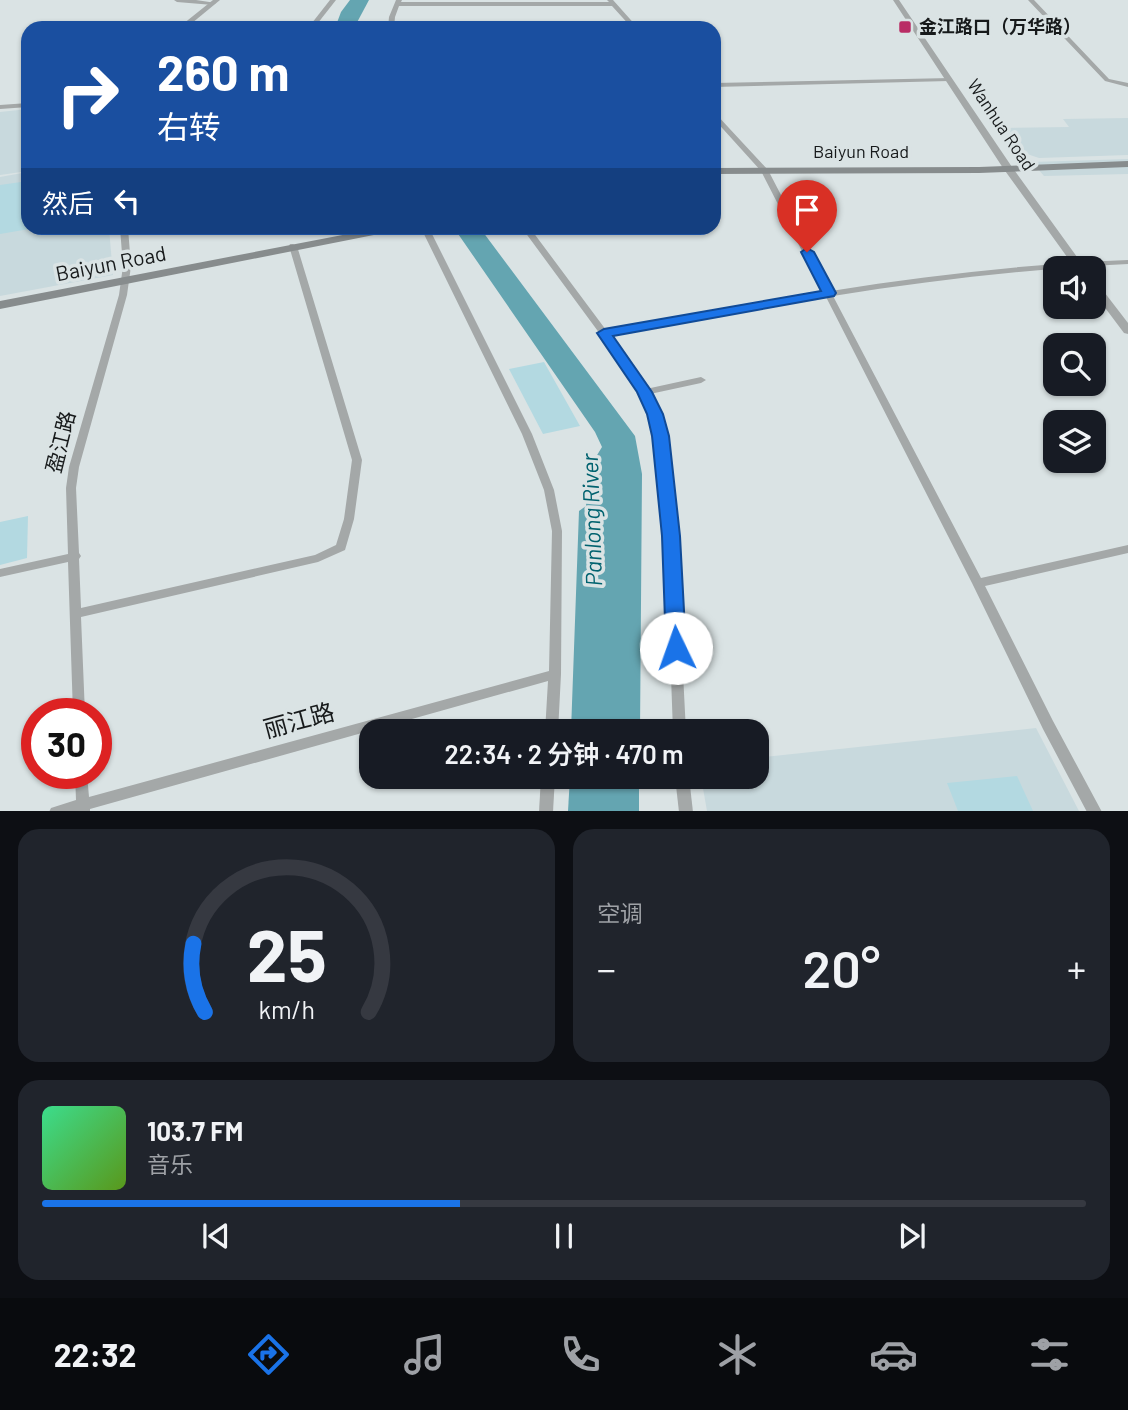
<!DOCTYPE html>
<html lang="zh">
<head>
<meta charset="utf-8">
<style>
  :root { --surface:#171b24; --page:#20242c; --text:#f1f3f6; --muted:#9ea1a6; --line:#363941; --accent:#1a73e8 }
  body { margin:0; font-family:Barlow,"Noto Sans SC",sans-serif; background:var(--page); color:var(--text); height:100vh; display:flex; flex-direction:column; font-size:26px; white-space:nowrap }
  * { box-sizing:border-box; margin:0 }
  p { font-size:23px; color:var(--muted) }
  .icon { flex:none; width:38px; height:38px; fill:none; stroke:currentColor; stroke-width:2; stroke-linecap:round; stroke-linejoin:round }
  .map { position:relative; height:811px; overflow:hidden }
  .drawer { display:flex; flex-direction:column; gap:18px; padding:18px; background:#0d0f14; flex:1 }
  .drawer>* { flex:none }
  .top-card { position:absolute; left:21px; top:21px; width:700px; height:214px; border-radius:21px; box-shadow:0 2px 5px #0004; background:#1a4fa0; color:#fff; overflow:hidden }
  .fabs { position:absolute; left:1043px; top:256px; display:grid; gap:14px }
  .fabs a { display:grid; place-items:center; width:63px; height:63px; border-radius:14px; background:var(--surface); box-shadow:0 2px 5px #0004; font-size:35px }
  .speed { position:absolute; left:21px; top:698px; display:flex; gap:14px; font-size:35px; font-weight:700; text-align:center }
  .speed>* { display:grid; place-content:center; width:91px; height:91px; border-radius:50%; background:var(--surface); box-shadow:0 2px 5px #0004; line-height:1 }
  .speed .limit { border:10px solid #d22; background:#fff; color:#111 }
  .pin { position:absolute; display:grid; place-items:center; width:60px; height:60px; color:#fff; margin:-72px -30px; border-radius:50% 50% 50% 0; rotate:-45deg; box-shadow:0 0 7px #0007 }
  .pin .icon { rotate:45deg }
  .me { position:absolute; width:77px; margin:-38px; rotate:357deg; stroke-linejoin:round; filter:drop-shadow(0 0 5px #0008) }
  .turn { display:flex; align-items:center; gap:24px; height:147px; padding:0 21px; font-size:32px }
  .turn .icon { width:91px; height:91px; stroke-width:2.5 }
  .turn b { display:block; font-size:49px; line-height:60px }
  .then { display:flex; align-items:center; height:66px; padding:0 21px; background:#0003; gap:14px; font-size:26px }
  .big { font-size:52px; font-weight:600; line-height:1.1 }
  .drawer .tile { flex:1; display:flex; flex-direction:column; justify-content:center; gap:10px; min-width:0; padding:0 24px; border-radius:21px; background:var(--page) }
  .drawer .dial { align-items:center; gap:0 }
  .dial svg { height:182px; overflow:visible; fill:none; stroke:var(--line); stroke-width:7; stroke-linecap:round; text-anchor:middle }
  .dial text { fill:var(--text); stroke:none }
  .song { display:flex; align-items:center; gap:21px }
  .cover { width:84px; height:84px; border-radius:10px; background:linear-gradient(135deg,hsl(150 70% 55%),hsl(90 70% 35%)) }
  .played { height:7px; border-radius:4px; background:linear-gradient(90deg,var(--accent) 40%,var(--line) 40%) }
  .keys { display:flex; justify-content:space-around; direction:ltr }
  .heat { display:flex; justify-content:space-between; align-items:center; font-size:38px; direction:ltr }
  .drawer .tiles { flex:1; display:grid; gap:18px; grid-template-columns:1fr 1fr }
  .tile:last-child { grid-column:span 2 }
  .trip { position:absolute; left:359px; top:719px; width:410px; height:70px; border-radius:21px; background:var(--surface); box-shadow:0 2px 5px #0004; font-weight:600; line-height:70px; text-align:center }
  .menu { display:flex; height:112px; justify-content:space-around; align-items:center; background:#090b0e; color:var(--muted) }
  .menu .icon { width:49px; height:49px }
  .menu .current { color:var(--accent) }
  .menu b { font-size:32px; color:var(--text) }
  .map>svg:first-child { display:block }
  .built { fill:#c8d9dd }
  .green { fill:#b3d9e1 }
  .water { fill:#64a5b1 }
  .lines { fill:none; stroke-linecap:round; stroke-linejoin:round }
  .minor { fill:#a4a8a8; fill-rule:evenodd }
  .tertiary { fill:#a4a8a8; fill-rule:evenodd }
  .secondary { fill:#878c8d; fill-rule:evenodd }
  .route { fill:#1a73e8; stroke:#114b97; stroke-width:2 }
  .poi-dot { fill:#b92d65; stroke:#dae3e4; stroke-width:2.5 }
  .labels { text-anchor:middle; stroke-width:7; stroke-linejoin:round; paint-order:stroke }
  .far-poi-label { font-size:18px; font-weight:bold; fill:#171a1b; stroke:#dae3e4; text-anchor:start }
  .far-street-label { font-size:18px; fill:#171a1b; stroke:#dae3e4 }
  .street-label { font-size:21px; fill:#171a1b; stroke:#dae3e4 }
  .water-label { font-size:23px; font-style:italic; fill:#00626f; stroke:#dae3e4 }
  .near-street-label { font-size:24px; fill:#171a1b; stroke:#dae3e4 }
</style>
</head>
<body>
<div class="map">
<svg width="1128" height="812" viewBox="0 0 1128 812">
  <rect width="100%" height="100%" fill="#dae3e4"/>
  <g class="built">
    <path d="M 28,109 L 28,171 L 0,175 L 0,112 Z"/>
    <path d="M 1128,118 L 1128,155 L 1039,158 L 1015,150 L 1000,128 L 1069,127 L 1063,119 Z"/>
    <path d="M 1128,159 L 1128,174 L 1044,176 L 1032,162 Z"/>
    <path d="M 28,172 L 28,228 L 109,228 L 113,275 L 0,296 L 0,177 Z"/>
    <path d="M 1036,728 L 1079,811 L 707,811 L 701,777 L 756,777 L 756,758 Z"/>
  </g>
  <g class="green">
    <path d="M 28,181 L 28,228 L 35,228 L 0,234 L 0,185 Z"/>
    <path d="M 544,362 L 580,426 L 543,434 L 509,369 Z"/>
    <path d="M 28,516 L 27,558 L 0,565 L 0,522 Z"/>
    <path d="M 1017,776 L 1033,811 L 958,811 L 947,783 Z"/>
  </g>
  <g class="water">
    <path d="M 350,0 L 369,0 L 354,28 L 335,28 L 341,12 Z"/>
    <path d="M 454,228 L 480,228 L 635,436 L 642,474 L 640,731 L 571,731 L 579,511 L 586,506 L 587,492 L 584,489 L 591,465 L 602,447 L 595,432 Z"/>
    <path d="M 570,777 L 639,777 L 639,811 L 568,811 Z"/>
  </g>
  <g class="lines">
    <g class="minor">
      <path d="M 174,0 L 196,0 L 216,3 L 213,5 L 177,2 Z"/>
      <path d="M 330,0 L 336,0 L 314,28 L 308,28 Z"/>
      <path d="M 396,0 L 402,0 L 401,2 L 609,2 L 607,0 L 613,0 L 638,28 L 632,28 L 612,6 L 399,6 L 395,17 L 394,28 L 388,28 L 389,17 Z"/>
      <path d="M 1028,0 L 1034,0 L 1109,79 L 1128,83 L 1128,87 L 1105,81 Z"/>
      <path d="M 951,78 L 952,79 L 949,81 L 714,87 L 714,83 Z"/>
      <path d="M 714,113 L 716,114 L 768,170 L 831,291 C 930,275 1028,264 1128,260 L 1128,264 C 1029,269 932,280 833,296 L 981,578 L 1128,545 L 1128,553 L 985,586 L 1053,721 L 1102,812 L 1087,812 L 1043,729 L 972,583 L 826,297 L 610,335 L 646,389 L 701,377 L 706,380 L 701,383 L 650,394 L 660,414 L 666,436 L 676,536 L 686,732 L 673,732 L 666,536 L 656,436 L 650,414 L 639,392 L 600,334 L 522,228 L 530,228 L 606,330 L 823,292 L 761,171 L 714,119 Z"/>
      <path d="M 120,228 L 128,228 L 131,266 L 127,295 L 79,467 L 76,488 L 79,553 L 81,556 L 79,559 L 81,608 L 315,555 L 336,545 L 344,519 L 352,460 L 289,246 L 290,244 L 293,244 L 297,246 L 362,460 L 354,519 L 345,550 L 318,562 L 81,617 L 85,714 L 73,714 L 68,562 L 0,577 L 0,569 L 68,554 L 66,488 L 69,467 L 119,295 L 123,266 Z"/>
      <path d="M 421,228 L 429,228 L 532,434 L 554,490 L 562,531 L 561,674 L 558,732 L 545,732 L 548,681 L 90,809 L 90,812 L 49,812 L 51,808 L 76,800 L 75,774 L 87,774 L 89,797 L 549,671 L 552,531 L 544,490 L 522,434 Z"/>
      <path d="M 541,777 L 555,777 L 553,812 L 539,812 Z"/>
      <path d="M 675,777 L 689,777 L 693,812 L 679,812 Z"/>
    </g>
    <g class="tertiary">
      <path d="M 213,0 L 220,0 L 186,28 L 178,28 Z"/>
      <path d="M 893,0 L 899,0 L 1012,167 L 1085,268 L 1075,268 L 1003,168 Z"/>
      <path d="M 28,103 L 28,107 L 0,109 L 0,105 Z"/>
      <path d="M 1094,283 L 1098,284 L 1128,323 L 1128,334 L 1124,333 L 1094,293 Z"/>
    </g>
    <g class="secondary">
      <path d="M 1128,161 L 1128,167 L 979,173 L 714,174 L 714,168 L 979,167 Z"/>
      <path d="M 379,228 L 400,228 L 394,231 L 0,309 L 0,301 Z"/>
    </g>
  </g>
  <path class="route" d="M 807,248 L 814,252 L 836,293 L 834,296 L 613,336 L 652,392 L 663,414 L 669,436 L 680,536 L 686,648 L 683,653 L 676,656 L 669,653 L 666,648 L 662,536 L 652,436 L 647,414 L 637,392 L 597,333 L 604,329 L 821,291 L 801,252 Z"/>
  <rect class="poi-dot" x="898" y="20" width="14" height="14" rx="3.5"/>
  <g class="labels">
    <g class="far-poi-label">
      <text x="919" y="33">金江路口（万华路）</text>
    </g>
    <g class="far-street-label">
      <text transform="translate(1001 125) rotate(56)" y="6">Wanhua Road</text>
      <text x="861" y="158">Baiyun Road</text>
    </g>
    <g class="street-label">
      <text transform="translate(111 264) rotate(-11)" y="7">Baiyun Road</text>
      <text transform="translate(61 442) rotate(-76)" y="7">盈江路</text>
    </g>
    <g class="water-label">
      <text transform="translate(592 520) rotate(-92)" y="8">Panlong River</text>
    </g>
    <g class="near-street-label">
      <text transform="translate(299 721) rotate(-15)" y="8">丽江路</text>
    </g>
  </g>
</svg>
<div class="fabs">
<a><svg class="icon" aria-label="sound" viewBox="0 0 24 24"><path d="M4 9h4l5-4v14l-5-4H4zM17 9q2 3 0 6"/></svg></a>
<a><svg class="icon" aria-label="search" viewBox="0 0 24 24"><circle cx="10" cy="10" r="6"/><path d="M15 15l6 6"/></svg></a>
<a><svg class="icon" aria-label="layers" viewBox="0 0 24 24"><path d="M12 4l9 5-9 5-9-5zM3 14l9 5 9-5"/></svg></a>
</div>
<div class="speed"><div class="limit">30</div></div>
<div class="pin" style="left:807px;top:252px;background:#d93025"><svg class="icon" aria-label="arrive" viewBox="0 0 24 24"><path d="M6 21V4h12l-3 4 3 4H6"/></svg></div>
<svg class="me" style="left:676px;top:648px" viewBox="-20 -20 40 40"><circle r="19" fill="#fff"/><path d="M0-13L10 11 0 6-10 11z" fill="#1a73e8"/></svg>
<div class="trip">22:34 · 2 分钟 · 470 m</div>
<div class="top-card">
<div class="turn"><svg class="icon" aria-label="right" viewBox="0 0 24 24"><path d="M7 20v-9h11M14 6l5 5-5 5"/></svg><div><b>260 m</b>右转</div></div>
<div class="then">然后<svg class="icon" aria-label="left" viewBox="0 0 24 24"><path d="M17 20v-9H6M10 6l-5 5 5 5"/></svg></div>
</div>
</div>
<section class="drawer">
<div class="tiles">
<div class="tile dial"><svg viewBox="0 0 100 80">
<path d="M14 69A42 42 0 1 1 86 69"/>
<path d="M14 69A42 42 0 0 1 9 39" stroke="#1a73e8"/>
<text x="50" y="56" font-size="32" font-weight="700">25</text>
<text x="50" y="72" font-size="11">km/h</text>
</svg></div>
<div class="tile"><p>空调</p>
<div class="heat"><a>−</a><b class="big">20°</b><a>+</a></div>
</div>
<div class="tile">
<div class="song"><i class="cover"></i><div><b>103.7 FM</b><p>音乐</p></div></div>
<div class="played"></div>
<div class="keys"><svg class="icon" aria-label="previous" viewBox="0 0 24 24"><path d="M18 5L8 12l10 7zM5 5v14"/></svg><svg class="icon" aria-label="pause" viewBox="0 0 24 24"><path d="M8 5v14M16 5v14"/></svg><svg class="icon" aria-label="next" viewBox="0 0 24 24"><path d="M6 5l10 7-10 7zM19 5v14"/></svg></div>
</div>
</div>
</section>
<nav class="menu">
<b>22:32</b>
<svg class="icon current" aria-label="directions" viewBox="0 0 24 24"><path d="M12 3l9 9-9 9-9-9zM9 14v-3h6M13 9l2 2-2 2"/></svg>
<svg class="icon" aria-label="music" viewBox="0 0 24 24"><path d="M9 18V5l10-2v13"/><circle cx="6" cy="18" r="3"/><circle cx="16" cy="16" r="3"/></svg>
<svg class="icon" aria-label="phone" viewBox="0 0 24 24"><path d="M5 4h4l2 5-3 2q2 4 5 5l2-3 5 2v4C11 20 4 13 5 4z"/></svg>
<svg class="icon" aria-label="climate" viewBox="0 0 24 24"><path d="M12 3v18M4 7l16 10M4 17L20 7"/></svg>
<svg class="icon" aria-label="car" viewBox="0 0 24 24"><path d="M5 17H2v-5l4-1 3-4h7l3 4 3 1v5h-3M9 17h6M6 11h13"/><circle cx="7" cy="17" r="2"/><circle cx="17" cy="17" r="2"/></svg>
<svg class="icon" aria-label="filters" viewBox="0 0 24 24"><path d="M4 7h16M4 17h16"/><circle cx="9" cy="7" r="2"/><circle cx="15" cy="17" r="2"/></svg>
</nav>
</body>
</html>
